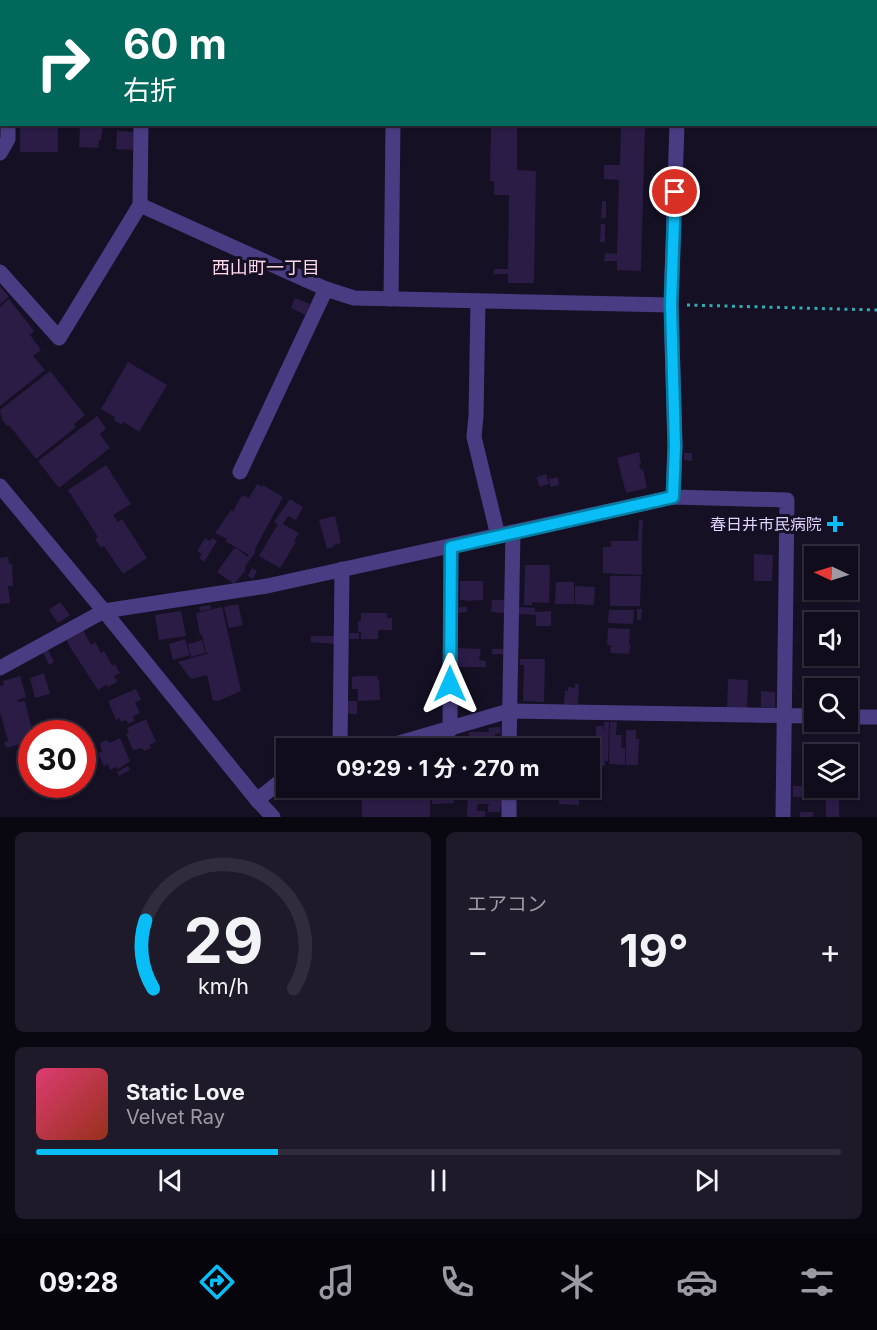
<!DOCTYPE html>
<html lang="ja">
<head>
<meta charset="utf-8">
<style>
  :root { --surface:#100c1c; --page:#1e1a29; --text:#f1f3f6; --muted:#9c9ba3; --line:#302c3b; --accent:#09bef6 }
  body { margin:0; font-family:Inter,"Noto Sans JP",sans-serif; background:var(--page); color:var(--text); height:100vh; display:flex; flex-direction:column; font-size:22px; white-space:nowrap }
  * { box-sizing:border-box; margin:0 }
  p { font-size:20px; color:var(--muted) }
  .icon { flex:none; width:33px; height:33px; fill:none; stroke:currentColor; stroke-width:2; stroke-linecap:round; stroke-linejoin:round }
  .map { position:relative; height:817px; overflow:hidden }
  .side { display:flex; flex-direction:column; gap:15px; padding:15px; background:#09070f; flex:1 }
  .side>* { flex:none }
  .top-card { position:absolute; left:0px; top:0px; width:878px; height:126px; box-shadow:0 2px 4px #0004,0 0 0 2px var(--line); background:#00695c; color:#fff; overflow:hidden }
  .needle { width:39px; rotate:274deg }
  .fabs { position:absolute; left:804px; top:546px; display:grid; gap:12px }
  .fabs a { display:grid; place-items:center; width:54px; height:54px; border-radius:0px; background:var(--surface); box-shadow:0 2px 4px #0004,0 0 0 2px var(--line); font-size:30px }
  .speed { position:absolute; left:18px; top:720px; display:flex; gap:12px; font-size:30px; font-weight:700; text-align:center }
  .speed>* { display:grid; place-content:center; width:78px; height:78px; border-radius:50%; background:var(--surface); box-shadow:0 2px 4px #0004,0 0 0 2px var(--line); line-height:1 }
  .speed .limit { border:9px solid #d22; background:#fff; color:#111 }
  .pin { position:absolute; display:grid; place-items:center; width:51px; height:51px; color:#fff; margin:-26px; border:3px solid #fff; border-radius:50%; box-shadow:0 2px 6px #0007 }
  .me { position:absolute; width:66px; margin:-33px; rotate:0deg; stroke-linejoin:round; filter:drop-shadow(0 0 4px #0008) }
  .turn { display:flex; align-items:center; gap:21px; height:126px; padding:0 24px; font-size:27px }
  .turn .icon { width:78px; height:78px; stroke-width:2.5 }
  .turn b { display:block; font-size:42px; line-height:51px }
  .big { font-size:45px; font-weight:700; line-height:1.1 }
  .side .tile { flex:1; display:flex; flex-direction:column; justify-content:center; gap:9px; min-width:0; padding:0 21px; border-radius:9px; background:var(--page) }
  .side .dial { align-items:center; gap:0 }
  .dial svg { height:156px; overflow:visible; fill:none; stroke:var(--line); stroke-width:7; stroke-linecap:round; text-anchor:middle }
  .dial text { fill:var(--text); stroke:none }
  .song { display:flex; align-items:center; gap:18px }
  .cover { width:72px; height:72px; border-radius:9px; background:linear-gradient(135deg,hsl(340 70% 55%),hsl(10 70% 35%)) }
  .played { height:6px; border-radius:3px; background:linear-gradient(90deg,var(--accent) 30%,var(--line) 30%) }
  .keys { display:flex; justify-content:space-around; direction:ltr }
  .heat { display:flex; justify-content:space-between; align-items:center; font-size:33px; direction:ltr }
  .side .tiles { flex:1; display:grid; gap:15px; grid-template-columns:1fr 1fr }
  .tile:last-child { grid-column:span 2 }
  .trip { position:absolute; left:276px; top:738px; width:324px; height:60px; border-radius:0px; background:var(--surface); box-shadow:0 2px 4px #0004,0 0 0 2px var(--line); font-weight:700; line-height:60px; text-align:center }
  .menu { display:flex; height:96px; justify-content:space-around; align-items:center; background:#06050b; color:var(--muted) }
  .menu .icon { width:42px; height:42px }
  .menu .on { color:var(--accent) }
  .menu b { font-size:27px; color:var(--text) }
  .map>svg:first-child { display:block }
  .building { fill:#2a1c45 }
  .lines { fill:none; stroke-linecap:round; stroke-linejoin:round }
  .path { stroke:#34aab3; stroke-width:3; stroke-dasharray:3 4.5; stroke-linecap:butt }
  .minor { stroke:#493c82; stroke-width:15 }
  .route-casing { stroke:#067ca0; stroke-width:15 }
  .route { stroke:#09bef6; stroke-width:10 }
  .poi-dot { fill:#09bef6; stroke:#161025; stroke-width:2 }
  .labels { text-anchor:middle; stroke-width:6; stroke-linejoin:round; paint-order:stroke }
  .poi-label { font-size:16px; fill:#dfd5fe; stroke:#161025; text-anchor:end }
  .neighbourhood-label { font-size:18px; fill:#fed7ea; stroke:#161025 }
</style>
</head>
<body>
<div class="map">
<svg width="877" height="817" viewBox="0 0 877 817">
  <rect width="100%" height="100%" fill="#161025"/>
  <g class="building">
    <rect x="20" y="124" width="38" height="28"/>
    <path d="M 80,124 L 103,124 L 102,135 L 101,135 L 101,140 L 99,140 L 98,148 L 79,147 Z"/>
    <path d="M 491,124 L 517,124 L 517,170 L 536,171 L 534,283 L 508,283 L 508,274 L 494,274 L 494,269 L 508,269 L 509,195 L 494,195 L 494,181 L 490,181 Z"/>
    <path d="M 621,124 L 645,124 L 641,271 L 617,270 L 617,261 L 604,261 L 605,253 L 617,254 L 619,180 L 604,179 L 604,165 L 620,165 Z"/>
    <path d="M 117,131 L 133,132 L 133,150 L 116,149 Z"/>
    <path d="M 602,201 L 606,201 L 606,218 L 601,218 Z"/>
    <path d="M 601,224 L 605,224 L 605,242 L 600,242 Z"/>
    <path d="M 0,286 L 9,297 L 0,304 Z"/>
    <path d="M 295,298 L 310,304 L 305,315 L 291,308 Z"/>
    <path d="M 9,299 L 34,331 L 30,335 L 41,350 L 33,356 L 45,370 L 0,406 L 0,307 Z"/>
    <path d="M 128,362 L 167,385 L 139,432 L 124,422 L 122,425 L 114,420 L 115,417 L 101,409 Z"/>
    <path d="M 50,371 L 85,415 L 74,424 L 76,427 L 36,459 L 9,425 L 7,426 L 1,418 L 2,417 L 0,410 Z"/>
    <path d="M 97,416 L 106,428 L 100,434 L 110,448 L 59,488 L 38,461 Z"/>
    <path d="M 639,452 L 641,463 L 639,464 L 641,470 L 643,469 L 647,488 L 626,493 L 617,458 Z"/>
    <path d="M 684,453 L 692,453 L 692,461 L 684,460 Z"/>
    <path d="M 106,465 L 131,504 L 113,515 L 118,522 L 122,519 L 147,558 L 123,574 L 104,546 L 101,548 L 95,539 L 98,537 L 68,490 Z"/>
    <path d="M 546,474 L 549,484 L 539,487 L 537,477 Z"/>
    <path d="M 558,477 L 559,485 L 551,487 L 549,479 Z"/>
    <path d="M 257,484 L 262,487 L 263,485 L 283,497 L 255,549 L 255,553 L 245,566 L 245,571 L 234,584 L 217,572 L 233,550 L 236,548 L 248,557 L 249,555 L 225,541 L 227,539 L 215,533 L 231,510 L 235,512 L 234,509 L 242,495 L 249,498 Z"/>
    <path d="M 290,499 L 303,507 L 296,520 L 288,516 L 283,524 L 299,533 L 294,541 L 296,542 L 280,568 L 259,556 L 278,524 L 274,522 Z"/>
    <path d="M 335,516 L 341,543 L 333,545 L 334,547 L 327,549 L 319,520 Z"/>
    <path d="M 639,520 L 643,520 L 642,541 L 638,541 Z"/>
    <path d="M 205,538 L 210,541 L 212,538 L 217,541 L 204,562 L 199,558 L 202,554 L 197,551 Z"/>
    <path d="M 611,541 L 642,541 L 642,575 L 603,573 L 603,547 L 611,547 Z"/>
    <path d="M 754,554 L 773,555 L 772,581 L 754,581 Z"/>
    <path d="M 8,557 L 9,564 L 12,564 L 13,586 L 8,586 L 10,603 L 0,604 L 0,558 Z"/>
    <path d="M 525,565 L 550,565 L 549,603 L 532,602 L 532,605 L 524,605 Z"/>
    <path d="M 252,568 L 257,571 L 253,579 L 248,576 Z"/>
    <path d="M 610,576 L 641,576 L 640,606 L 610,606 Z"/>
    <path d="M 460,581 L 483,581 L 483,600 L 465,601 L 465,600 L 460,600 Z"/>
    <path d="M 556,582 L 574,582 L 574,604 L 555,604 Z"/>
    <path d="M 575,586 L 595,587 L 594,605 L 575,604 Z"/>
    <path d="M 492,600 L 504,600 L 504,613 L 491,612 Z"/>
    <path d="M 60,602 L 70,615 L 58,623 L 49,610 Z"/>
    <path d="M 238,604 L 243,625 L 229,628 L 224,607 Z"/>
    <path d="M 210,605 L 211,609 L 200,611 L 199,607 Z"/>
    <path d="M 222,607 L 241,691 L 218,701 L 217,700 L 213,701 L 207,675 L 191,679 L 178,662 L 210,653 L 206,653 L 202,635 L 200,635 L 196,613 Z"/>
    <path d="M 461,607 L 467,607 L 467,612 L 457,613 L 457,608 Z"/>
    <path d="M 519,607 L 535,608 L 535,612 L 551,611 L 551,626 L 536,626 L 536,615 L 519,614 Z"/>
    <path d="M 637,609 L 642,609 L 641,620 L 637,620 Z"/>
    <path d="M 609,610 L 634,610 L 633,624 L 608,623 Z"/>
    <path d="M 181,611 L 186,636 L 159,640 L 155,615 Z"/>
    <path d="M 361,613 L 387,613 L 387,618 L 392,618 L 392,630 L 378,630 L 378,639 L 361,639 L 361,632 L 358,632 L 358,621 L 361,621 Z"/>
    <path d="M 608,628 L 630,629 L 629,645 L 631,645 L 629,654 L 610,653 L 611,645 L 607,645 Z"/>
    <path d="M 83,630 L 91,645 L 95,642 L 101,653 L 104,651 L 112,666 L 115,664 L 120,673 L 114,676 L 117,682 L 108,687 L 107,684 L 98,690 L 70,647 L 66,639 Z"/>
    <path d="M 350,633 L 359,633 L 359,639 L 349,639 Z"/>
    <path d="M 311,636 L 336,636 L 336,644 L 311,642 Z"/>
    <path d="M 185,639 L 190,655 L 173,660 L 169,644 Z"/>
    <path d="M 202,640 L 205,653 L 191,657 L 188,644 Z"/>
    <path d="M 458,648 L 481,649 L 479,660 L 486,661 L 486,667 L 457,667 Z"/>
    <path d="M 48,649 L 54,662 L 49,665 L 43,652 Z"/>
    <rect x="492" y="649" width="11" height="5"/>
    <path d="M 520,659 L 545,659 L 544,702 L 523,701 L 524,665 L 520,665 Z"/>
    <path d="M 44,673 L 50,694 L 35,698 L 30,678 Z"/>
    <path d="M 20,676 L 26,697 L 17,700 L 18,702 L 25,701 L 33,734 L 32,734 L 32,741 L 6,748 L 4,742 L 8,741 L 0,712 L 0,686 L 4,685 L 3,681 Z"/>
    <path d="M 358,676 L 377,676 L 378,680 L 379,680 L 380,700 L 358,701 L 358,689 L 352,689 L 352,677 Z"/>
    <path d="M 728,679 L 748,680 L 747,709 L 727,709 Z"/>
    <path d="M 575,684 L 579,684 L 578,704 L 564,704 L 565,691 L 568,691 L 568,687 L 575,688 Z"/>
    <path d="M 136,689 L 141,700 L 135,702 L 140,713 L 133,716 L 135,721 L 128,724 L 126,720 L 121,722 L 119,718 L 116,720 L 108,701 Z"/>
    <path d="M 761,691 L 775,692 L 775,708 L 761,707 Z"/>
    <path d="M 346,701 L 357,701 L 357,714 L 345,714 Z"/>
    <path d="M 146,719 L 156,742 L 149,745 L 151,748 L 144,751 L 142,748 L 133,750 L 126,734 L 129,732 L 127,728 Z"/>
    <path d="M 604,722 L 609,722 L 608,761 L 605,761 L 605,766 L 595,766 L 596,726 L 603,726 L 604,735 Z"/>
    <path d="M 610,722 L 617,722 L 616,735 L 622,735 L 621,745 L 622,748 L 625,748 L 625,765 L 609,764 Z"/>
    <path d="M 500,727 L 501,733 L 495,734 L 495,737 L 488,737 L 488,746 L 492,746 L 492,748 L 469,748 L 469,732 L 489,732 L 488,728 Z"/>
    <path d="M 626,730 L 636,730 L 636,739 L 639,739 L 638,765 L 626,765 Z"/>
    <path d="M 120,738 L 130,761 L 118,769 L 116,767 L 110,770 L 108,764 L 104,766 L 98,753 L 102,752 L 100,743 L 107,740 L 109,743 Z"/>
    <path d="M 458,741 L 458,748 L 436,748 L 439,742 Z"/>
    <path d="M 128,766 L 130,770 L 119,776 L 117,772 Z"/>
    <rect x="793" y="786" width="12" height="11"/>
    <path d="M 807,786 L 814,786 L 815,792 L 807,791 Z"/>
    <rect x="362" y="788" width="68" height="29"/>
    <path d="M 435,788 L 454,788 L 454,803 L 432,804 L 432,799 L 435,799 Z"/>
    <path d="M 468,788 L 485,788 L 485,790 L 492,790 L 491,799 L 502,799 L 500,812 L 488,812 L 488,806 L 490,804 L 479,804 L 477,805 L 477,811 L 485,811 L 485,817 L 467,817 Z"/>
    <path d="M 568,797 L 579,797 L 579,805 L 559,804 L 559,798 L 567,799 Z"/>
    <rect x="826" y="799" width="13" height="18"/>
    <rect x="800" y="812" width="13" height="5"/>
  </g>
  <g class="lines">
    <path class="path" d="M 687,305 L 877,310"/>
    <g class="minor">
      <path d="M 9,2 L 9,0"/>
      <path d="M 142,2 L 142,0"/>
      <path d="M 395,2 L 395,0"/>
      <path d="M 681,2 L 681,0"/>
      <path d="M 0,153 L 8,139 L 8,124"/>
      <path d="M 140,205 L 326,289 L 354,298 L 671,305"/>
      <path d="M 0,272 L 59,338 L 140,205 L 141,124"/>
      <path d="M 391,299 L 393,124"/>
      <path d="M 478,301 L 476,416 L 474,437 L 498,536"/>
      <path d="M 240,472 L 326,289"/>
      <path d="M 0,486 L 104,611 L 257,800 L 273,817"/>
      <path d="M 673,497 L 675,446 L 671,305 L 677,124"/>
      <path d="M 0,668 L 104,611 L 267,586 L 673,497 L 787,500 L 783,817"/>
      <path d="M 848,717 L 877,717"/>
      <path d="M 450,730 L 451,547"/>
      <path d="M 340,748 L 342,569"/>
      <path d="M 382,748 L 509,711 L 814,716"/>
      <path d="M 509,748 L 513,532"/>
      <path d="M 257,800 L 286,777"/>
      <path d="M 509,817 L 509,788"/>
    </g>
  </g>
  <g class="lines">
    <g class="route-casing">
      <path id="route" d="M 450,684 L 451,547 L 673,497 L 675,446 L 671,305 L 675,192"/>
    </g>
    <use href="#route" class="route"/>
  </g>
  <path class="poi-dot" d="M832 515h6v6h6v6h-6v6h-6v-6h-6v-6h6z"/>
  <g class="labels">
    <g class="poi-label">
      <text x="822" y="530">春日井市民病院</text>
    </g>
    <g class="neighbourhood-label">
      <text x="266" y="274">西山町一丁目</text>
    </g>
  </g>
</svg>
<div class="fabs">
<a><svg class="needle" viewBox="-14 -14 28 28"><path d="M0-13l5 13h-10z" fill="#e53935"/><path d="M0 13l5-13h-10z" fill="#9c9ba3"/></svg></a>
<a><svg class="icon" aria-label="sound" viewBox="0 0 24 24"><path d="M4 9h4l5-4v14l-5-4H4zM17 9q2 3 0 6"/></svg></a>
<a><svg class="icon" aria-label="search" viewBox="0 0 24 24"><circle cx="10" cy="10" r="6"/><path d="M15 15l6 6"/></svg></a>
<a><svg class="icon" aria-label="layers" viewBox="0 0 24 24"><path d="M12 4l9 5-9 5-9-5zM3 14l9 5 9-5"/></svg></a>
</div>
<div class="speed"><div class="limit">30</div></div>
<div class="pin" style="left:675px;top:192px;background:#d93025"><svg class="icon" aria-label="arrive" viewBox="0 0 24 24"><path d="M6 21V4h12l-3 4 3 4H6"/></svg></div>
<svg class="me" style="left:450px;top:684px" viewBox="-20 -20 40 40"><path d="M0-17L14 15 0 8-14 15z" fill="#09bef6" stroke="#fff" stroke-width="4"/></svg>
<div class="trip">09:29 · 1 分 · 270 m</div>
<div class="top-card">
<div class="turn"><svg class="icon" aria-label="right" viewBox="0 0 24 24"><path d="M7 20v-9h11M14 6l5 5-5 5"/></svg><div><b>60 m</b>右折</div></div>
</div>
</div>
<section class="side">
<div class="tiles">
<div class="tile dial"><svg viewBox="0 0 100 80">
<path d="M14 69A42 42 0 1 1 86 69"/>
<path d="M14 69A42 42 0 0 1 10 34" stroke="#09bef6"/>
<text x="50" y="56" font-size="32" font-weight="700">29</text>
<text x="50" y="72" font-size="11">km/h</text>
</svg></div>
<div class="tile"><p>エアコン</p>
<div class="heat"><a>−</a><b class="big">19°</b><a>+</a></div>
</div>
<div class="tile">
<div class="song"><i class="cover"></i><div><b>Static Love</b><p>Velvet Ray</p></div></div>
<div class="played"></div>
<div class="keys"><svg class="icon" aria-label="previous" viewBox="0 0 24 24"><path d="M18 5L8 12l10 7zM5 5v14"/></svg><svg class="icon" aria-label="pause" viewBox="0 0 24 24"><path d="M8 5v14M16 5v14"/></svg><svg class="icon" aria-label="next" viewBox="0 0 24 24"><path d="M6 5l10 7-10 7zM19 5v14"/></svg></div>
</div>
</div>
</section>
<nav class="menu">
<b>09:28</b>
<svg class="icon on" aria-label="directions" viewBox="0 0 24 24"><path d="M12 3l9 9-9 9-9-9zM9 14v-3h6M13 9l2 2-2 2"/></svg>
<svg class="icon" aria-label="music" viewBox="0 0 24 24"><path d="M9 18V5l10-2v13"/><circle cx="6" cy="18" r="3"/><circle cx="16" cy="16" r="3"/></svg>
<svg class="icon" aria-label="phone" viewBox="0 0 24 24"><path d="M5 4h4l2 5-3 2q2 4 5 5l2-3 5 2v4C11 20 4 13 5 4z"/></svg>
<svg class="icon" aria-label="climate" viewBox="0 0 24 24"><path d="M12 3v18M4 7l16 10M4 17L20 7"/></svg>
<svg class="icon" aria-label="car" viewBox="0 0 24 24"><path d="M5 17H2v-5l4-1 3-4h7l3 4 3 1v5h-3M9 17h6M6 11h13"/><circle cx="7" cy="17" r="2"/><circle cx="17" cy="17" r="2"/></svg>
<svg class="icon" aria-label="filters" viewBox="0 0 24 24"><path d="M4 7h16M4 17h16"/><circle cx="9" cy="7" r="2"/><circle cx="15" cy="17" r="2"/></svg>
</nav>
</body>
</html>
